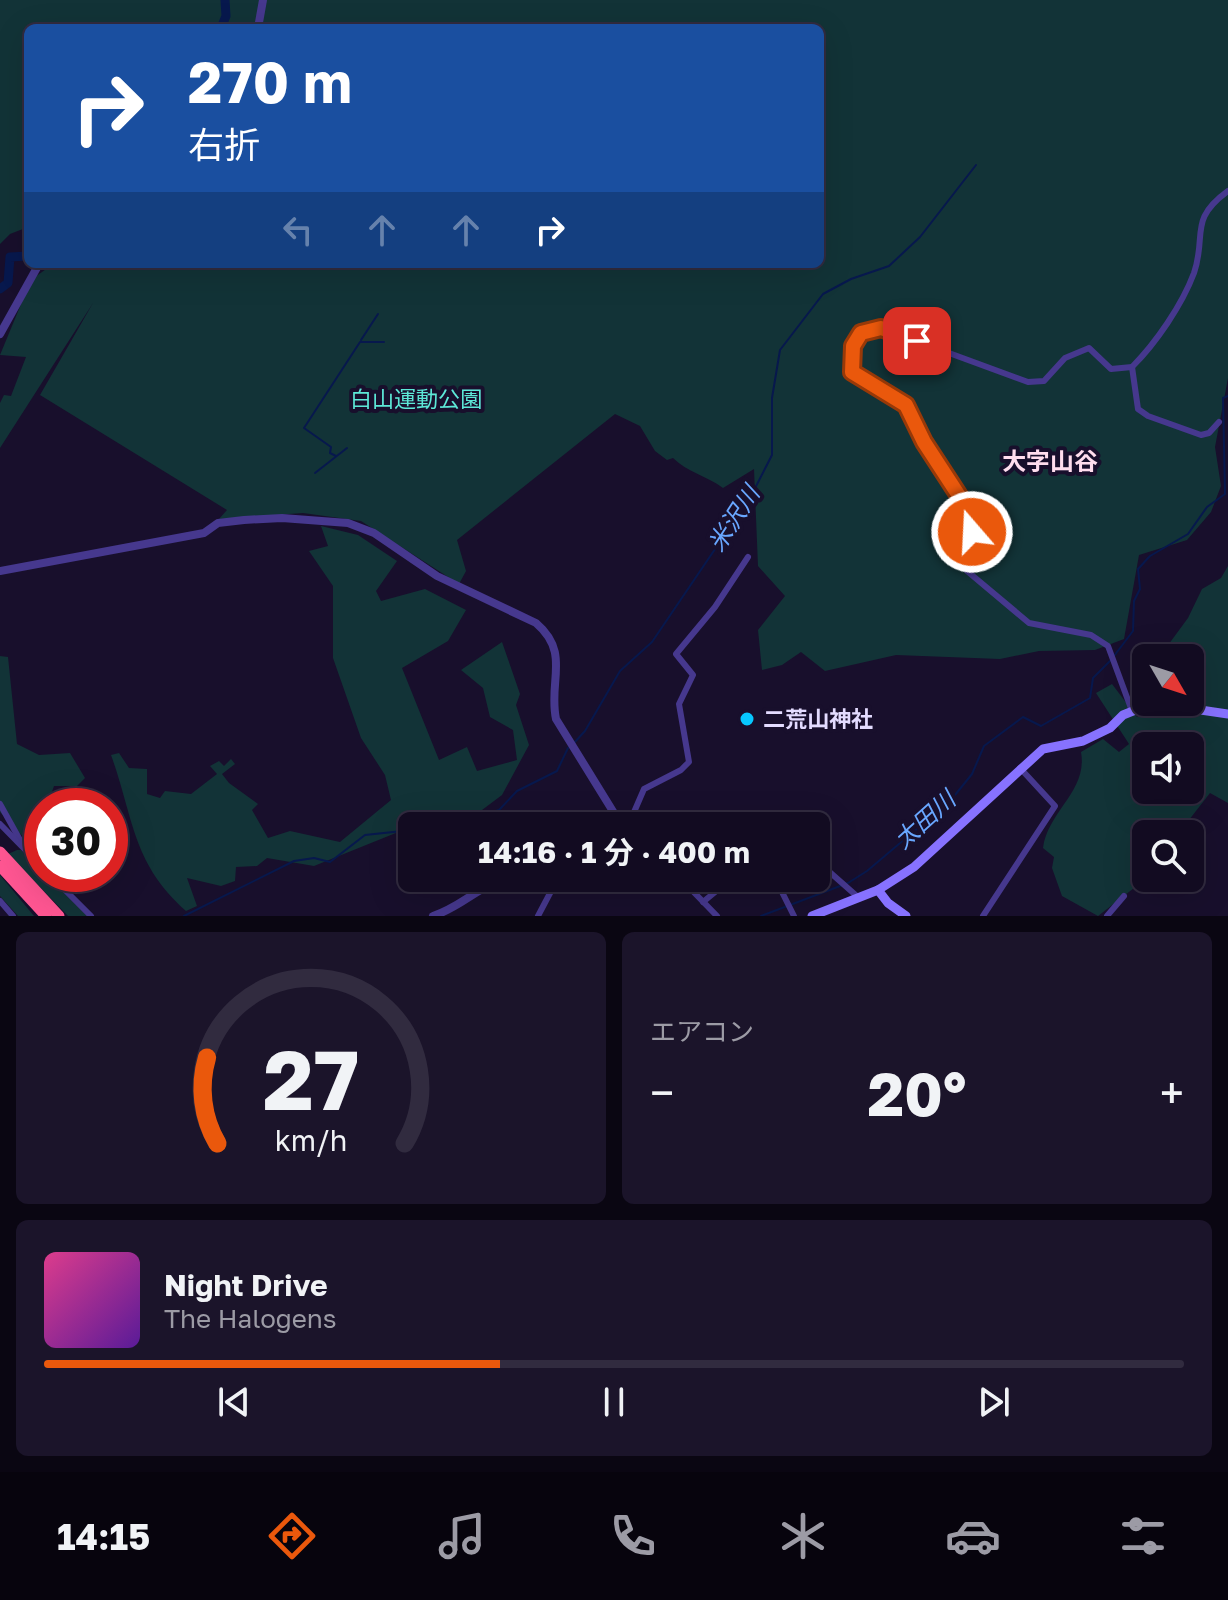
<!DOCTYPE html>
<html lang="ja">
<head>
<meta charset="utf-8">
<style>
  :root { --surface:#120b21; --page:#1b142a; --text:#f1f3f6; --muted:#9c9ba5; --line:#312b3f; --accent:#ea580c }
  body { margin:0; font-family:"Golos Text","Noto Sans JP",sans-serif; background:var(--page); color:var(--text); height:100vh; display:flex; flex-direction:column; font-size:30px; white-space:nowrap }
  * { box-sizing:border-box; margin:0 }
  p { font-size:26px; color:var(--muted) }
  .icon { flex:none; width:44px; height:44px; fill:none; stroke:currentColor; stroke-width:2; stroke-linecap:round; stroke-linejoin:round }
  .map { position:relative; height:916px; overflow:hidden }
  .sheet { display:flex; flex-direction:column; gap:16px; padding:16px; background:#0a0612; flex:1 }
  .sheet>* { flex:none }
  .banner { position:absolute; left:24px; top:24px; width:800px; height:244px; border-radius:12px; box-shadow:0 8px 32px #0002,0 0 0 2px var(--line); background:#1a4fa0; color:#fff; overflow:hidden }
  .needle { width:52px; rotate:129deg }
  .tools { position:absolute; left:1132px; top:644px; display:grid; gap:16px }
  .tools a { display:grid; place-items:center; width:72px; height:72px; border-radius:12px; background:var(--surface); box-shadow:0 8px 32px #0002,0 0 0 2px var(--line); font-size:40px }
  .speed { position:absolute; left:24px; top:788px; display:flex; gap:16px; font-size:40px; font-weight:700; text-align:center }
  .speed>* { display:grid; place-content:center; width:104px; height:104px; border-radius:50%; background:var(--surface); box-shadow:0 8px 32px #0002,0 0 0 2px var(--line); line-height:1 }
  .speed .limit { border:12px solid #d22; background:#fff; color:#111 }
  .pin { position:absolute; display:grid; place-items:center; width:68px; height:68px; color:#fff; margin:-34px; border-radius:16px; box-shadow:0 4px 12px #0006 }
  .me { position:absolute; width:88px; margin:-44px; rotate:341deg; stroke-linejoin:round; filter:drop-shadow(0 0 6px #0008) }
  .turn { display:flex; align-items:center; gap:28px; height:168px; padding:0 32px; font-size:36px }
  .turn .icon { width:104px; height:104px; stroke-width:2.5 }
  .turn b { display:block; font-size:56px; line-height:68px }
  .lanes { display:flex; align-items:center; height:76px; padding:0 32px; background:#0003; justify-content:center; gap:40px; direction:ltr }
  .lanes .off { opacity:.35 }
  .big { font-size:60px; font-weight:700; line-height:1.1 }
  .sheet .tile { flex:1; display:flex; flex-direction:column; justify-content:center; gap:12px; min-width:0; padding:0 28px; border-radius:12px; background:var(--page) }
  .sheet .dial { align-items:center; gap:0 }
  .dial svg { height:208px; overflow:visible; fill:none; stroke:var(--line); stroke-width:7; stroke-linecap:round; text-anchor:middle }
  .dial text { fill:var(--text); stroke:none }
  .song { display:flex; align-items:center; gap:24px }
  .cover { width:96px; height:96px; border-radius:12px; background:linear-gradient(135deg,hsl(330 70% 55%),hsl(270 70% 35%)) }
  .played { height:8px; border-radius:4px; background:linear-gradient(90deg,var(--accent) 40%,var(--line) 40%) }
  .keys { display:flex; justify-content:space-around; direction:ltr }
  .heat { display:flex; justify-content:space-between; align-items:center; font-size:44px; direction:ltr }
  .sheet .tiles { flex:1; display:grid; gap:16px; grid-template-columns:1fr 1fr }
  .tile:last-child { grid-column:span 2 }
  .trip { position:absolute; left:398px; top:812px; width:432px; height:80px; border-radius:12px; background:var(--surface); box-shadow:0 8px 32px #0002,0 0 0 2px var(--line); font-weight:700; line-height:80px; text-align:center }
  .tabs { display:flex; height:128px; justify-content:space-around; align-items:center; background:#07040d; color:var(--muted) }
  .tabs .icon { width:56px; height:56px }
  .tabs .current { color:var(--accent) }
  .tabs b { font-size:36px; color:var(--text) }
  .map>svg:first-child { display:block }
  .green { fill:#123337; fill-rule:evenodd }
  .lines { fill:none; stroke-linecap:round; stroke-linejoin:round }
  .stream { stroke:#07184d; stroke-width:2 }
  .river { stroke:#07184d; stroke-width:9 }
  .minor { stroke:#46388e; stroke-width:6 }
  .tertiary { stroke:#46388e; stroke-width:8 }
  .secondary { stroke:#8772ff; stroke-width:9 }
  .motorway { stroke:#ff5692; stroke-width:11 }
  .route-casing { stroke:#983908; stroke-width:20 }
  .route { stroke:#ea580c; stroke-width:14 }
  .poi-dot { fill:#07c7ff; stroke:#180f2c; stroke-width:3 }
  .labels { text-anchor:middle; stroke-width:8; stroke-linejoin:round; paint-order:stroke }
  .park-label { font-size:22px; fill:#5de8d7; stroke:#180f2c }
  .poi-label { font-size:22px; font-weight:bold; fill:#e3dbff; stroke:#180f2c; text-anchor:start }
  .neighbourhood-label { font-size:24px; font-weight:bold; fill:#fde; stroke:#180f2c }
  .water-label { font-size:24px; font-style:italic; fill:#69a7ff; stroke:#180f2c }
</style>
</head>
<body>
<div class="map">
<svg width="1228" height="916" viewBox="0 0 1228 916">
  <rect width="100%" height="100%" fill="#180f2c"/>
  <g class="green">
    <path d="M 0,0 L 1228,0 L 1228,378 L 1215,447 L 1221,486 L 1211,512 L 1187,540 L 1139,555 L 1124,639 L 1095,650 L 1039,651 L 1000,659 L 896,655 L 825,671 L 801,652 L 782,665 L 762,670 L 758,630 L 785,596 L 758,566 L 754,469 L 723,488 C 707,476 687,472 673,458 L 667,460 L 655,451 L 640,426 L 615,414 L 457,540 L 466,571 L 459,584 L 361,521 L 303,513 L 219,519 L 227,510 L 40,395 L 93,303 L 0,448 L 0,403 L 4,395 L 11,396 L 26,357 L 0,355 L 31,280 L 53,264 L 820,264 L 820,28 L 28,28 L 28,227 L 10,234 L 0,244 Z"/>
    <path d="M 321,526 L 358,535 L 397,561 L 376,591 L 381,601 L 425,589 L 466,610 L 448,641 L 402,668 L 439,760 L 467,747 L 477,771 L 517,760 L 513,730 L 490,717 L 483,688 L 461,670 L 502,642 L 520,694 L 516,705 L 529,745 L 502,795 L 482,810 L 438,816 L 314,866 L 267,858 L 257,866 L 236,867 L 235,881 L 221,886 L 187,878 L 197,906 L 186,911 C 132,863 134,819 111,755 L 119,753 L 129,768 L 147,769 L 147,794 L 160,798 L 165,791 L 191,794 L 217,774 L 210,766 L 219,761 L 224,766 L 231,759 L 235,764 L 222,774 L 229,783 L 258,804 L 252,810 L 268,838 L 290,831 L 340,842 L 391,800 L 385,775 L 361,738 L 333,658 L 333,586 L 309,551 L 328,546 Z"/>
    <path d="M 1228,566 L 1228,803 L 1210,793 L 1178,834 L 1146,834 L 1146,873 L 1134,888 L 1098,916 L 1062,896 L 1052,868 L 1054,857 L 1043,848 C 1048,811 1088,791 1081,752 L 1103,739 L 1119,752 L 1129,744 L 1096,693 L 1112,684 L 1137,717 L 1154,708 L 1155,702 L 1190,702 L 1190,658 L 1162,658 L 1163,652 L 1188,618 L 1202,589 L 1221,578 ZM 1146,746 L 1190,746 L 1190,790 L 1146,790 Z"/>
    <path d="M 0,656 L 8,657 L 17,744 L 39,755 L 70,753 L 85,778 L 77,786 L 54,786 L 47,806 L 42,806 L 40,832 L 27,841 L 0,812 Z"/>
    <path d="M 17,850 L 21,850 L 87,916 L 68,916 L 8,854 Z"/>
    <path d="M 0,875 L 34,916 L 18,916 L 0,896 Z"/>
  </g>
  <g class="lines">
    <g class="stream">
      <path d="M 361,340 L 378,314"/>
      <path d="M 336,456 L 330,453 L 331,447 L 304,428 L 360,342 L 384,342"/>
      <path d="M 315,473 L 347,448"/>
      <path d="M 1114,656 L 1133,631 L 1134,601 L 1140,589 L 1138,569 L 1150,556 L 1188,534 L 1207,507 L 1225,494 L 1223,398 L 1228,396"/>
      <path d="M 573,744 L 585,731 L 620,671 L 652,642 L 751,496 L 772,455 L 772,398 L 780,350 L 823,294 L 851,279 L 889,266 L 920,237 L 976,165"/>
      <path d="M 426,826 L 470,820 L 499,810 L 517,791 L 557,771 L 568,748"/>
      <path d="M 184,916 L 294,861 L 314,858 L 330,862 L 365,835 L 412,830"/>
      <path d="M 761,916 L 848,883 L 867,871 L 951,800 L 972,774 L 984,746 L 1023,717 L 1041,726 L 1090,698 L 1093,678 L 1110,661"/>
    </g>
    <g class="river">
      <path d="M 221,28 L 226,16 L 225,0"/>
      <path d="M 0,289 L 8,283 L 10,257 L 28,256"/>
    </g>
    <g class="minor">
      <path d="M 1132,367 L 1138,409 L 1148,416 L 1201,435 L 1209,433 L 1219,422"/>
      <path d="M 1132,711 L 1108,646 L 1091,635 L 1029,623 L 967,571 L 963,560 L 972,538 L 971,522 L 961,496 L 924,442 L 906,405 L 852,372 L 853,346 L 861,333 L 881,328 L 1028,382 L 1044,381 L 1065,358 L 1089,348 L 1111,369 L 1132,367 C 1156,343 1182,305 1194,273 C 1207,235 1188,220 1228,191"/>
      <path d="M 0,804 L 25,849"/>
      <path d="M 0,824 L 42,867"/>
      <path d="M 628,826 L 644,789 L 681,770 L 689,762 L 679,704 L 693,675 L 676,654 L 715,607 L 748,557"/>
      <path d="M 796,826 L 801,822"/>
      <path d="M 816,860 L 859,898"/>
      <path d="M 49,874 L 91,916"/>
      <path d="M 680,878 L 717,916"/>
      <path d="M 772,878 L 778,884 L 792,878"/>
      <path d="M 778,884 L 794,916"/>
      <path d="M 0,901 L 13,916"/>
      <path d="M 703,902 L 732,878"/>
      <path d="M 538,916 L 558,878"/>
      <path d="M 983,916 L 1055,806 L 1020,768"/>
      <path d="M 1107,916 L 1124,896"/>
    </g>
    <g class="tertiary">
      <path d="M 258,28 L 263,0"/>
      <path d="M 0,334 L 39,264"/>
      <path d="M 0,571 L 204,533 L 218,523 L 244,520 L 282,518 L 348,523 L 374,533 L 437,576 L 536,623 C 571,653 548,681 556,719 L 614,813 L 627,826"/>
      <path d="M 433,916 C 462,907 480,884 510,878"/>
    </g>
    <g class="secondary">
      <path d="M 878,890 L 888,903 L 906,916"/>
      <path d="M 812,916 L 878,890 L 914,867 L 1043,749 L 1083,741 L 1110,728 L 1123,715 L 1153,703 L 1228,714"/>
    </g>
    <g class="motorway">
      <path d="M 0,852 L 59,916"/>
      <path d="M 0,866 L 46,916"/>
    </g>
  </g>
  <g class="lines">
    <g class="route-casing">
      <path id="route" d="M 917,341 L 881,328 L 861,333 L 853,346 L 852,372 L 906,405 L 924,442 L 967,508 L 972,532"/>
    </g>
    <use href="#route" class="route"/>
  </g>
  <circle class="poi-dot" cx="747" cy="719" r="8"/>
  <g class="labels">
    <g class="park-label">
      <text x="416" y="407">白山運動公園</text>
    </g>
    <g class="poi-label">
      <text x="763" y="727">二荒山神社</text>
    </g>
    <g class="neighbourhood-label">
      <text x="1050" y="470">大字山谷</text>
    </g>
    <g class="water-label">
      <text transform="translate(734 519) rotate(-57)" y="8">米沢川</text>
      <text transform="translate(925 820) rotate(-42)" y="8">太田川</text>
    </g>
  </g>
</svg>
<div class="tools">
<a><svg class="needle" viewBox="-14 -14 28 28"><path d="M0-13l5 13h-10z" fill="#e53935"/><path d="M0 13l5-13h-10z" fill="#9c9ba5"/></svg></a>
<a><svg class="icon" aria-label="sound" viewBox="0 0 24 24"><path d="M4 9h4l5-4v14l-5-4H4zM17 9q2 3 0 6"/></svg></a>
<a><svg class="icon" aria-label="search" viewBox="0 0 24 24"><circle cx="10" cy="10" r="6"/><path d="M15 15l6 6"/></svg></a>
</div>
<div class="speed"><div class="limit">30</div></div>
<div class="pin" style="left:917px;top:341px;background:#d93025"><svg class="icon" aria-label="arrive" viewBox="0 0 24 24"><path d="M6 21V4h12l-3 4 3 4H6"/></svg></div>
<svg class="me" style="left:972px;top:532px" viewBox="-20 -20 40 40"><circle r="17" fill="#ea580c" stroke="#fff" stroke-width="3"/><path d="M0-11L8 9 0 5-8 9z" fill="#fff"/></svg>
<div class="trip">14:16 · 1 分 · 400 m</div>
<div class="banner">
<div class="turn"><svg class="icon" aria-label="right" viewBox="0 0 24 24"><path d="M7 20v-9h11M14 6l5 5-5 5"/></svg><div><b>270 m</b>右折</div></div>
<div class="lanes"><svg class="icon off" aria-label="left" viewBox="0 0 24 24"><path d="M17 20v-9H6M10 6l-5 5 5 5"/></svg><svg class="icon off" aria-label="ahead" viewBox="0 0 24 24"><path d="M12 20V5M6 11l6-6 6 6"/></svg><svg class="icon off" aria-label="ahead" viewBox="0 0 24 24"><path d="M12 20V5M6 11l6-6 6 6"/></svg><svg class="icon" aria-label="right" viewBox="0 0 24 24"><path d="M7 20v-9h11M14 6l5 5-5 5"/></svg></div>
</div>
</div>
<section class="sheet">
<div class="tiles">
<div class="tile dial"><svg viewBox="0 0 100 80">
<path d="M14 69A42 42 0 1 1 86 69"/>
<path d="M14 69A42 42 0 0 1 10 36" stroke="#ea580c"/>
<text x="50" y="56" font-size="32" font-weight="700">27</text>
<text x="50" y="72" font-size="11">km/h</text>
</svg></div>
<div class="tile"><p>エアコン</p>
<div class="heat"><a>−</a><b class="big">20°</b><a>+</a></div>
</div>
<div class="tile">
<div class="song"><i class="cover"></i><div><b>Night Drive</b><p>The Halogens</p></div></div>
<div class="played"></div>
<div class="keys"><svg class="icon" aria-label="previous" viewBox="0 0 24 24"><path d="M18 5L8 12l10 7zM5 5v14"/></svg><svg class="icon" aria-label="pause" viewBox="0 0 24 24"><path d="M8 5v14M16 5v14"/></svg><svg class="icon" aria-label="next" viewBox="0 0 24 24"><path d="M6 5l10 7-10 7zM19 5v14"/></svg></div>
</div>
</div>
</section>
<nav class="tabs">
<b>14:15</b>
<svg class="icon current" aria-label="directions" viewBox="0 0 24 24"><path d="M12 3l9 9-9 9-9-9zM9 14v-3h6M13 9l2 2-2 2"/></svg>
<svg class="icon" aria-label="music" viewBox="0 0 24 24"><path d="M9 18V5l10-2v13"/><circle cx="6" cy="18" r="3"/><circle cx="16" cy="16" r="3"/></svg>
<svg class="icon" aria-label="phone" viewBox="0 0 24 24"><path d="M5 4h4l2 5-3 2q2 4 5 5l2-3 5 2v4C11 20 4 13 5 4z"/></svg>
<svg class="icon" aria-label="climate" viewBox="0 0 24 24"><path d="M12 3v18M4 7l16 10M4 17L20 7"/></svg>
<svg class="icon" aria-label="car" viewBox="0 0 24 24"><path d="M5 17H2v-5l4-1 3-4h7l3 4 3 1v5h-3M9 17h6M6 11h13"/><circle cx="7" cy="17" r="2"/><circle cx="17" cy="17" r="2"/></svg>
<svg class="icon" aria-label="filters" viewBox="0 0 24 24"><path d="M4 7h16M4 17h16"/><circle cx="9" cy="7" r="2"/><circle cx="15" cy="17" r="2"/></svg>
</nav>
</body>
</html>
